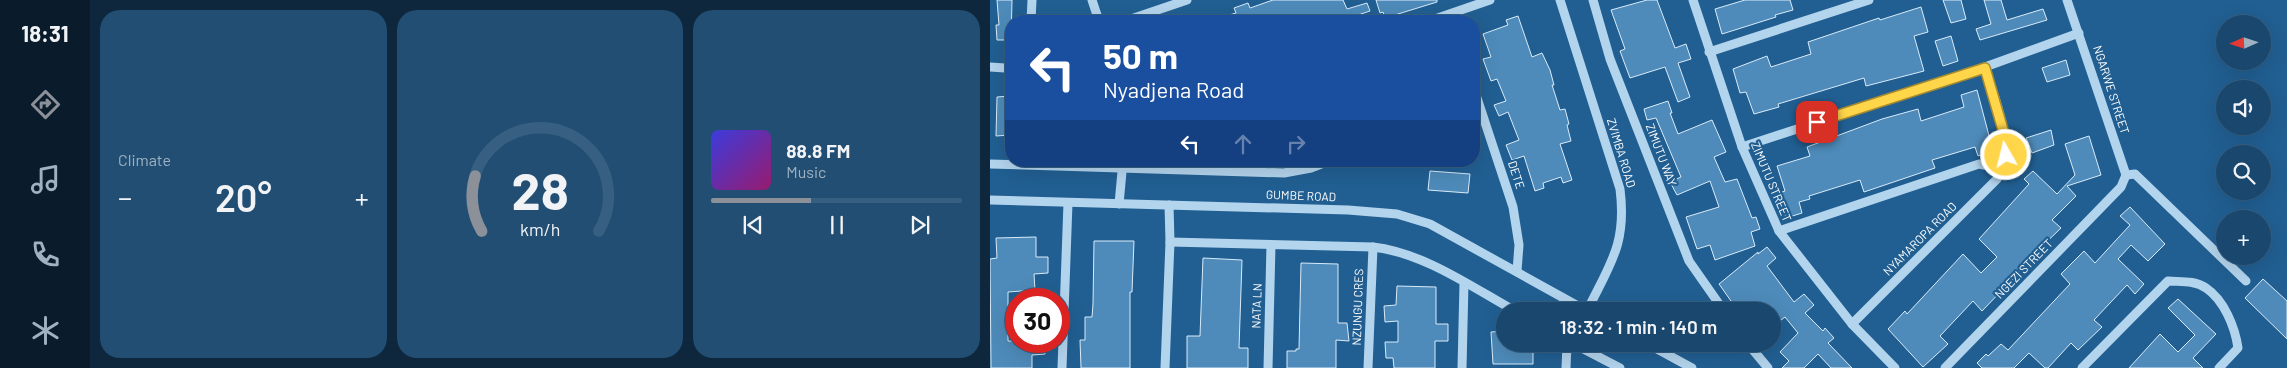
<!DOCTYPE html>
<html lang="en">
<head>
<meta charset="utf-8">
<style>
  :root { --surface:#19476e; --page:#224e73; --text:#f1f3f6; --muted:#9fb2c2; --line:#375f81; --accent:#8c9099 }
  body { margin:0; font-family:Barlow,sans-serif; background:var(--page); color:var(--text); height:100vh; display:flex; flex-direction:column; font-size:19px; white-space:nowrap }
  * { box-sizing:border-box; margin:0 }
  p { font-size:16px; color:var(--muted) }
  .icon { flex:none; width:28px; height:28px; fill:none; stroke:currentColor; stroke-width:2; stroke-linecap:round; stroke-linejoin:round }
  .map { position:relative; flex:1; overflow:hidden }
  .side { display:flex; flex-direction:column; gap:10px; padding:10px; background:#0e273c; width:900px }
  .side>* { flex:none }
  .banner { position:absolute; left:15px; top:15px; width:475px; height:152px; border-radius:20px; box-shadow:0 5px 20px #0002,0 0 0 1px var(--line); background:#1a4fa0; color:#fff; overflow:hidden }
  .needle { width:32px; rotate:267deg }
  .fabs { position:absolute; left:1226px; top:15px; display:grid; gap:10px }
  .fabs a { display:grid; place-items:center; width:55px; height:55px; border-radius:50%; background:var(--surface); box-shadow:0 5px 20px #0002,0 0 0 1px var(--line); font-size:25px }
  .speed { position:absolute; left:15px; top:288px; display:flex; gap:10px; font-size:25px; font-weight:700; text-align:center }
  .speed>* { display:grid; place-content:center; width:65px; height:65px; border-radius:50%; background:var(--surface); box-shadow:0 5px 20px #0002,0 0 0 1px var(--line); line-height:1 }
  .speed .limit { border:8px solid #d22; background:#fff; color:#111 }
  .pin { position:absolute; display:grid; place-items:center; width:42px; height:42px; color:#fff; margin:-21px; border-radius:10px; box-shadow:0 2px 8px #0006 }
  .me { position:absolute; width:55px; margin:-28px; rotate:352deg; stroke-linejoin:round; filter:drop-shadow(0 0 4px #0008) }
  .turn { display:flex; align-items:center; gap:18px; height:105px; padding:0 15px; font-size:22px }
  .turn .icon { width:65px; height:65px; stroke-width:2.5 }
  .turn b { display:block; font-size:35px; line-height:42px }
  .lanes { display:flex; align-items:center; height:48px; padding:0 15px; background:#0003; justify-content:center; gap:25px; direction:ltr }
  .lanes .off { opacity:.35 }
  .big { font-size:38px; font-weight:600; line-height:1.1 }
  .side .tile { flex:1; display:flex; flex-direction:column; justify-content:center; gap:8px; min-width:0; padding:0 18px; border-radius:20px; background:var(--page) }
  .side .dial { align-items:center; gap:0 }
  .dial svg { height:130px; overflow:visible; fill:none; stroke:var(--line); stroke-width:7; stroke-linecap:round; text-anchor:middle }
  .dial text { fill:var(--text); stroke:none }
  .song { display:flex; align-items:center; gap:15px }
  .cover { width:60px; height:60px; border-radius:8px; background:linear-gradient(135deg,hsl(240 70% 55%),hsl(320 70% 35%)) }
  .played { height:5px; border-radius:2px; background:linear-gradient(90deg,var(--accent) 40%,var(--line) 40%) }
  .keys { display:flex; justify-content:space-around; direction:ltr }
  .heat { display:flex; justify-content:space-between; align-items:center; font-size:28px; direction:ltr }
  .side .tiles { flex:1; display:grid; gap:10px; grid-template-columns:repeat(3,1fr) }
  .trip { position:absolute; left:506px; top:302px; width:285px; height:50px; border-radius:25px; background:var(--surface); box-shadow:0 5px 20px #0002,0 0 0 1px var(--line); font-weight:600; line-height:50px; text-align:center }
  main { display:flex; flex:1; min-height:0 }
  .dock { display:flex; flex-direction:column; width:90px; justify-content:space-around; align-items:center; background:#0a1c2c; color:var(--muted) }
  .dock .icon { width:35px; height:35px }
  .dock .current { color:var(--accent) }
  .dock b { font-size:22px; color:var(--text) }
  .map>svg:first-child { display:block }
  .building { fill:#4e8bba; stroke:#d9ebf9 }
  .lines { fill:none; stroke-linecap:round; stroke-linejoin:round }
  .minor { stroke:#b3d4ed; stroke-width:9 }
  .route-casing { stroke:#a68a30; stroke-width:12 }
  .route { stroke:#ffd54a; stroke-width:9 }
  .labels { text-anchor:middle; stroke-width:4.5; stroke-linejoin:round; paint-order:stroke }
  .street-label { font-size:12px; fill:#fff; stroke:#215f92 }
</style>
</head>
<body>
<main>
<nav class="dock">
<b>18:31</b>
<svg class="icon current" aria-label="directions" viewBox="0 0 24 24"><path d="M12 3l9 9-9 9-9-9zM9 14v-3h6M13 9l2 2-2 2"/></svg>
<svg class="icon" aria-label="music" viewBox="0 0 24 24"><path d="M9 18V5l10-2v13"/><circle cx="6" cy="18" r="3"/><circle cx="16" cy="16" r="3"/></svg>
<svg class="icon" aria-label="phone" viewBox="0 0 24 24"><path d="M5 4h4l2 5-3 2q2 4 5 5l2-3 5 2v4C11 20 4 13 5 4z"/></svg>
<svg class="icon" aria-label="climate" viewBox="0 0 24 24"><path d="M12 3v18M4 7l16 10M4 17L20 7"/></svg>
</nav>
<section class="side">
<div class="tiles">
<div class="tile"><p>Climate</p>
<div class="heat"><a>−</a><b class="big">20°</b><a>+</a></div>
</div>
<div class="tile dial"><svg viewBox="0 0 100 80">
<path d="M14 69A42 42 0 1 1 86 69"/>
<path d="M14 69A42 42 0 0 1 10 35" stroke="#8c9099"/>
<text x="50" y="56" font-size="32" font-weight="700">28</text>
<text x="50" y="72" font-size="11">km/h</text>
</svg></div>
<div class="tile">
<div class="song"><i class="cover"></i><div><b>88.8 FM</b><p>Music</p></div></div>
<div class="played"></div>
<div class="keys"><svg class="icon" aria-label="previous" viewBox="0 0 24 24"><path d="M18 5L8 12l10 7zM5 5v14"/></svg><svg class="icon" aria-label="pause" viewBox="0 0 24 24"><path d="M8 5v14M16 5v14"/></svg><svg class="icon" aria-label="next" viewBox="0 0 24 24"><path d="M6 5l10 7-10 7zM19 5v14"/></svg></div>
</div>
</div>
</section>
<div class="map">
<svg width="1297" height="368" viewBox="0 0 1297 368">
  <rect width="100%" height="100%" fill="#215f92"/>
  <g class="building">
    <path d="M 7,0 L 22,0 L 21,40 L 7,40 L 6,25 L 9,25 Z"/>
    <path d="M 283,0 L 353,0 L 357,9 L 377,3 L 380,11 L 350,21 L 227,21 L 226,19 L 246,13 L 244,8 L 258,3 L 260,8 Z"/>
    <path d="M 386,0 L 447,0 L 447,2 L 395,18 L 393,12 L 390,13 Z"/>
    <path d="M 657,0 L 667,0 L 685,48 L 696,44 L 701,59 L 688,63 L 700,97 L 688,102 L 675,67 L 640,78 L 630,51 L 635,49 L 621,10 Z"/>
    <path d="M 755,0 L 800,0 L 803,10 L 785,15 L 786,17 L 732,34 L 725,9 Z"/>
    <path d="M 953,0 L 971,0 L 976,19 L 961,23 Z"/>
    <path d="M 994,0 L 1011,0 L 1017,20 L 1053,9 L 1057,20 L 990,40 L 986,29 L 1001,24 Z"/>
    <path d="M 931,7 L 938,32 L 924,36 L 934,71 L 876,86 L 874,78 L 788,104 L 789,107 L 764,114 L 756,92 L 750,93 L 743,69 L 777,56 L 781,67 L 821,54 L 818,42 L 889,18 L 890,20 Z"/>
    <path d="M 528,16 L 542,57 L 552,53 L 560,70 L 564,85 L 562,85 L 570,110 L 575,109 L 579,124 L 577,125 L 581,141 L 570,144 L 582,180 L 573,183 L 571,177 L 553,183 L 554,188 L 545,191 L 534,156 L 522,160 L 516,145 L 529,140 L 518,112 L 509,116 L 504,105 L 516,101 L 507,79 L 501,81 L 493,59 L 501,57 L 493,34 L 518,25 L 516,20 Z"/>
    <path d="M 961,36 L 968,61 L 953,66 L 945,41 Z"/>
    <path d="M 1076,60 L 1080,75 L 1057,82 L 1052,68 Z"/>
    <path d="M 987,90 L 1003,151 L 988,156 L 985,147 L 942,160 L 945,168 L 874,192 L 870,180 L 819,196 L 820,199 L 809,202 L 812,213 L 796,218 L 789,193 L 795,191 L 787,166 L 820,156 L 817,147 L 892,119 L 928,109 L 931,121 L 974,107 L 971,95 Z"/>
    <path d="M 20,96 L 20,135 L 6,136 L 7,97 Z"/>
    <path d="M 678,101 L 682,113 L 680,113 L 688,134 L 722,120 L 736,152 L 724,157 L 735,182 L 747,179 L 762,218 L 766,217 L 770,229 L 761,232 L 765,246 L 725,260 L 720,245 L 707,249 L 696,217 L 729,207 L 720,181 L 687,195 L 680,182 L 691,177 L 666,118 L 657,120 L 654,109 Z"/>
    <path d="M 1061,130 L 1064,145 L 1042,153 L 1036,138 Z"/>
    <path d="M 1099,136 L 1111,175 L 1077,186 L 1086,196 L 1062,220 L 1071,228 L 1040,258 L 1042,259 L 992,311 L 983,301 L 950,336 L 958,344 L 933,367 L 898,329 L 915,311 L 917,314 L 973,254 L 991,273 L 1007,257 L 989,239 L 1039,184 L 1034,179 L 1043,171 L 1067,194 L 1085,175 L 1075,144 Z"/>
    <path d="M 440,171 L 480,174 L 478,193 L 438,190 Z"/>
    <path d="M 1140,207 L 1175,244 L 1158,261 L 1141,245 L 1128,259 L 1154,284 L 1145,294 L 1137,285 L 1104,320 L 1112,327 L 1088,350 L 1081,343 L 1058,368 L 1055,368 L 1039,353 L 1024,368 L 992,368 L 987,363 L 996,354 L 998,356 L 1011,344 L 1018,350 L 1080,284 L 1071,274 L 1094,251 L 1105,263 L 1140,225 L 1130,216 Z"/>
    <path d="M 46,237 L 46,257 L 58,257 L 58,273 L 44,274 L 45,290 L 18,292 L 18,341 L 55,341 L 55,354 L 42,355 L 42,368 L 1,368 L 0,259 L 7,258 L 6,238 Z"/>
    <path d="M 104,241 L 144,241 L 142,292 L 140,292 L 140,368 L 91,368 L 90,340 L 95,340 L 95,317 L 102,317 L 103,304 Z"/>
    <path d="M 777,247 L 786,258 L 777,266 L 804,302 L 814,294 L 824,305 L 815,313 L 833,331 L 835,328 L 844,338 L 838,343 L 862,368 L 841,368 L 828,354 L 814,368 L 792,368 L 799,361 L 790,352 L 808,333 L 795,317 L 782,327 L 782,311 L 748,311 L 729,284 L 768,252 L 768,254 Z"/>
    <path d="M 213,258 L 252,260 L 249,348 L 258,348 L 258,368 L 197,368 L 197,336 L 210,336 Z"/>
    <path d="M 311,263 L 348,264 L 348,323 L 357,323 L 359,341 L 346,340 L 346,368 L 297,368 L 297,351 L 306,351 L 306,349 L 309,349 Z"/>
    <path d="M 1273,279 L 1297,301 L 1297,339 L 1255,298 Z"/>
    <path d="M 407,286 L 446,287 L 446,324 L 458,324 L 458,341 L 445,341 L 445,368 L 404,368 L 403,358 L 396,358 L 395,342 L 408,342 L 408,321 L 395,322 L 394,306 L 406,305 Z"/>
    <path d="M 1188,299 L 1226,334 L 1203,358 L 1213,368 L 1139,368 L 1170,334 L 1188,352 L 1205,335 L 1178,308 Z"/>
    <path d="M 515,331 L 515,344 L 543,344 L 543,364 L 503,364 L 501,332 Z"/>
  </g>
  <g class="lines">
    <g class="minor">
      <path d="M 102,0 L 109,21"/>
      <path d="M 570,0 L 630,189 C 637,244 620,264 597,311"/>
      <path d="M 603,0 L 620,59 L 699,261 L 734,311"/>
      <path d="M 703,0 L 752,147 L 789,231 L 862,324 L 905,368"/>
      <path d="M 41,21 L 42,0"/>
      <path d="M 135,21 L 197,0"/>
      <path d="M 439,21 L 500,0"/>
      <path d="M 719,52 L 879,0"/>
      <path d="M 0,67 L 15,68 L 21,65"/>
      <path d="M 484,89 L 523,207 L 529,245 L 527,271"/>
      <path d="M 752,147 L 995,67 L 1089,33"/>
      <path d="M 0,164 L 294,173 L 321,168 L 339,161"/>
      <path d="M 1136,175 L 1145,174 L 1256,281"/>
      <path d="M 0,200 L 358,210 L 407,214 L 440,224 L 597,311"/>
      <path d="M 129,204 L 133,161"/>
      <path d="M 789,231 L 989,164 L 1013,169"/>
      <path d="M 180,242 L 383,247 C 434,253 480,286 525,311"/>
      <path d="M 862,324 L 1007,179 C 1027,147 1005,101 995,67"/>
      <path d="M 584,344 L 630,368"/>
      <path d="M 658,344 L 702,368"/>
      <path d="M 758,344 L 778,368"/>
      <path d="M 72,368 L 78,203"/>
      <path d="M 175,368 L 180,242 L 179,205"/>
      <path d="M 278,368 L 281,245"/>
      <path d="M 378,368 L 383,247"/>
      <path d="M 472,368 L 474,283"/>
      <path d="M 576,368 L 577,344"/>
      <path d="M 955,368 L 1131,187 L 1136,175 L 1077,0"/>
      <path d="M 1092,368 L 1178,281 C 1190,282 1205,280 1216,288 C 1234,300 1245,327 1248,348 L 1229,368"/>
    </g>
  </g>
  <g class="lines">
    <g class="route-casing">
      <path id="route" d="M 827,122 L 995,68 L 1013,130 L 1016,155"/>
    </g>
    <use href="#route" class="route"/>
  </g>
  <g class="labels">
    <g class="street-label">
      <text transform="translate(1121 90) rotate(72)" y="4">NGARWE STREET</text>
      <text transform="translate(631 153) rotate(73)" y="4">ZVIMBA ROAD</text>
      <text transform="translate(671 155) rotate(69)" y="4">ZIMUTU WAY</text>
      <text transform="translate(526 175) rotate(72)" y="4">DETE</text>
      <text transform="translate(781 182) rotate(67)" y="4">ZIMUTU STREET</text>
      <text transform="translate(311 196) rotate(2)" y="4">GUMBE ROAD</text>
      <text transform="translate(930 239) rotate(-45)" y="4">NYAMAROPA ROAD</text>
      <text transform="translate(1034 269) rotate(-46)" y="4">NGEZI STREET</text>
      <text transform="translate(267 306) rotate(-88)" y="4">NATA LN</text>
      <text transform="translate(368 307) rotate(-88)" y="4">NZUNGU CRES</text>
    </g>
  </g>
</svg>
<div class="fabs">
<a><svg class="needle" viewBox="-14 -14 28 28"><path d="M0-13l5 13h-10z" fill="#e53935"/><path d="M0 13l5-13h-10z" fill="#9fb2c2"/></svg></a>
<a><svg class="icon" aria-label="sound" viewBox="0 0 24 24"><path d="M4 9h4l5-4v14l-5-4H4zM17 9q2 3 0 6"/></svg></a>
<a><svg class="icon" aria-label="search" viewBox="0 0 24 24"><circle cx="10" cy="10" r="6"/><path d="M15 15l6 6"/></svg></a>
<a>+</a>
</div>
<div class="speed"><div class="limit">30</div></div>
<div class="pin" style="left:827px;top:122px;background:#d93025"><svg class="icon" aria-label="arrive" viewBox="0 0 24 24"><path d="M6 21V4h12l-3 4 3 4H6"/></svg></div>
<svg class="me" style="left:1016px;top:155px" viewBox="-20 -20 40 40"><circle r="17" fill="#ffd54a" stroke="#fff" stroke-width="3"/><path d="M0-11L8 9 0 5-8 9z" fill="#fff"/></svg>
<div class="trip">18:32 · 1 min · 140 m</div>
<div class="banner">
<div class="turn"><svg class="icon" aria-label="left" viewBox="0 0 24 24"><path d="M17 20v-9H6M10 6l-5 5 5 5"/></svg><div><b>50 m</b>Nyadjena Road</div></div>
<div class="lanes"><svg class="icon" aria-label="left" viewBox="0 0 24 24"><path d="M17 20v-9H6M10 6l-5 5 5 5"/></svg><svg class="icon off" aria-label="ahead" viewBox="0 0 24 24"><path d="M12 20V5M6 11l6-6 6 6"/></svg><svg class="icon off" aria-label="right" viewBox="0 0 24 24"><path d="M7 20v-9h11M14 6l5 5-5 5"/></svg></div>
</div>
</div>
</main>
</body>
</html>
